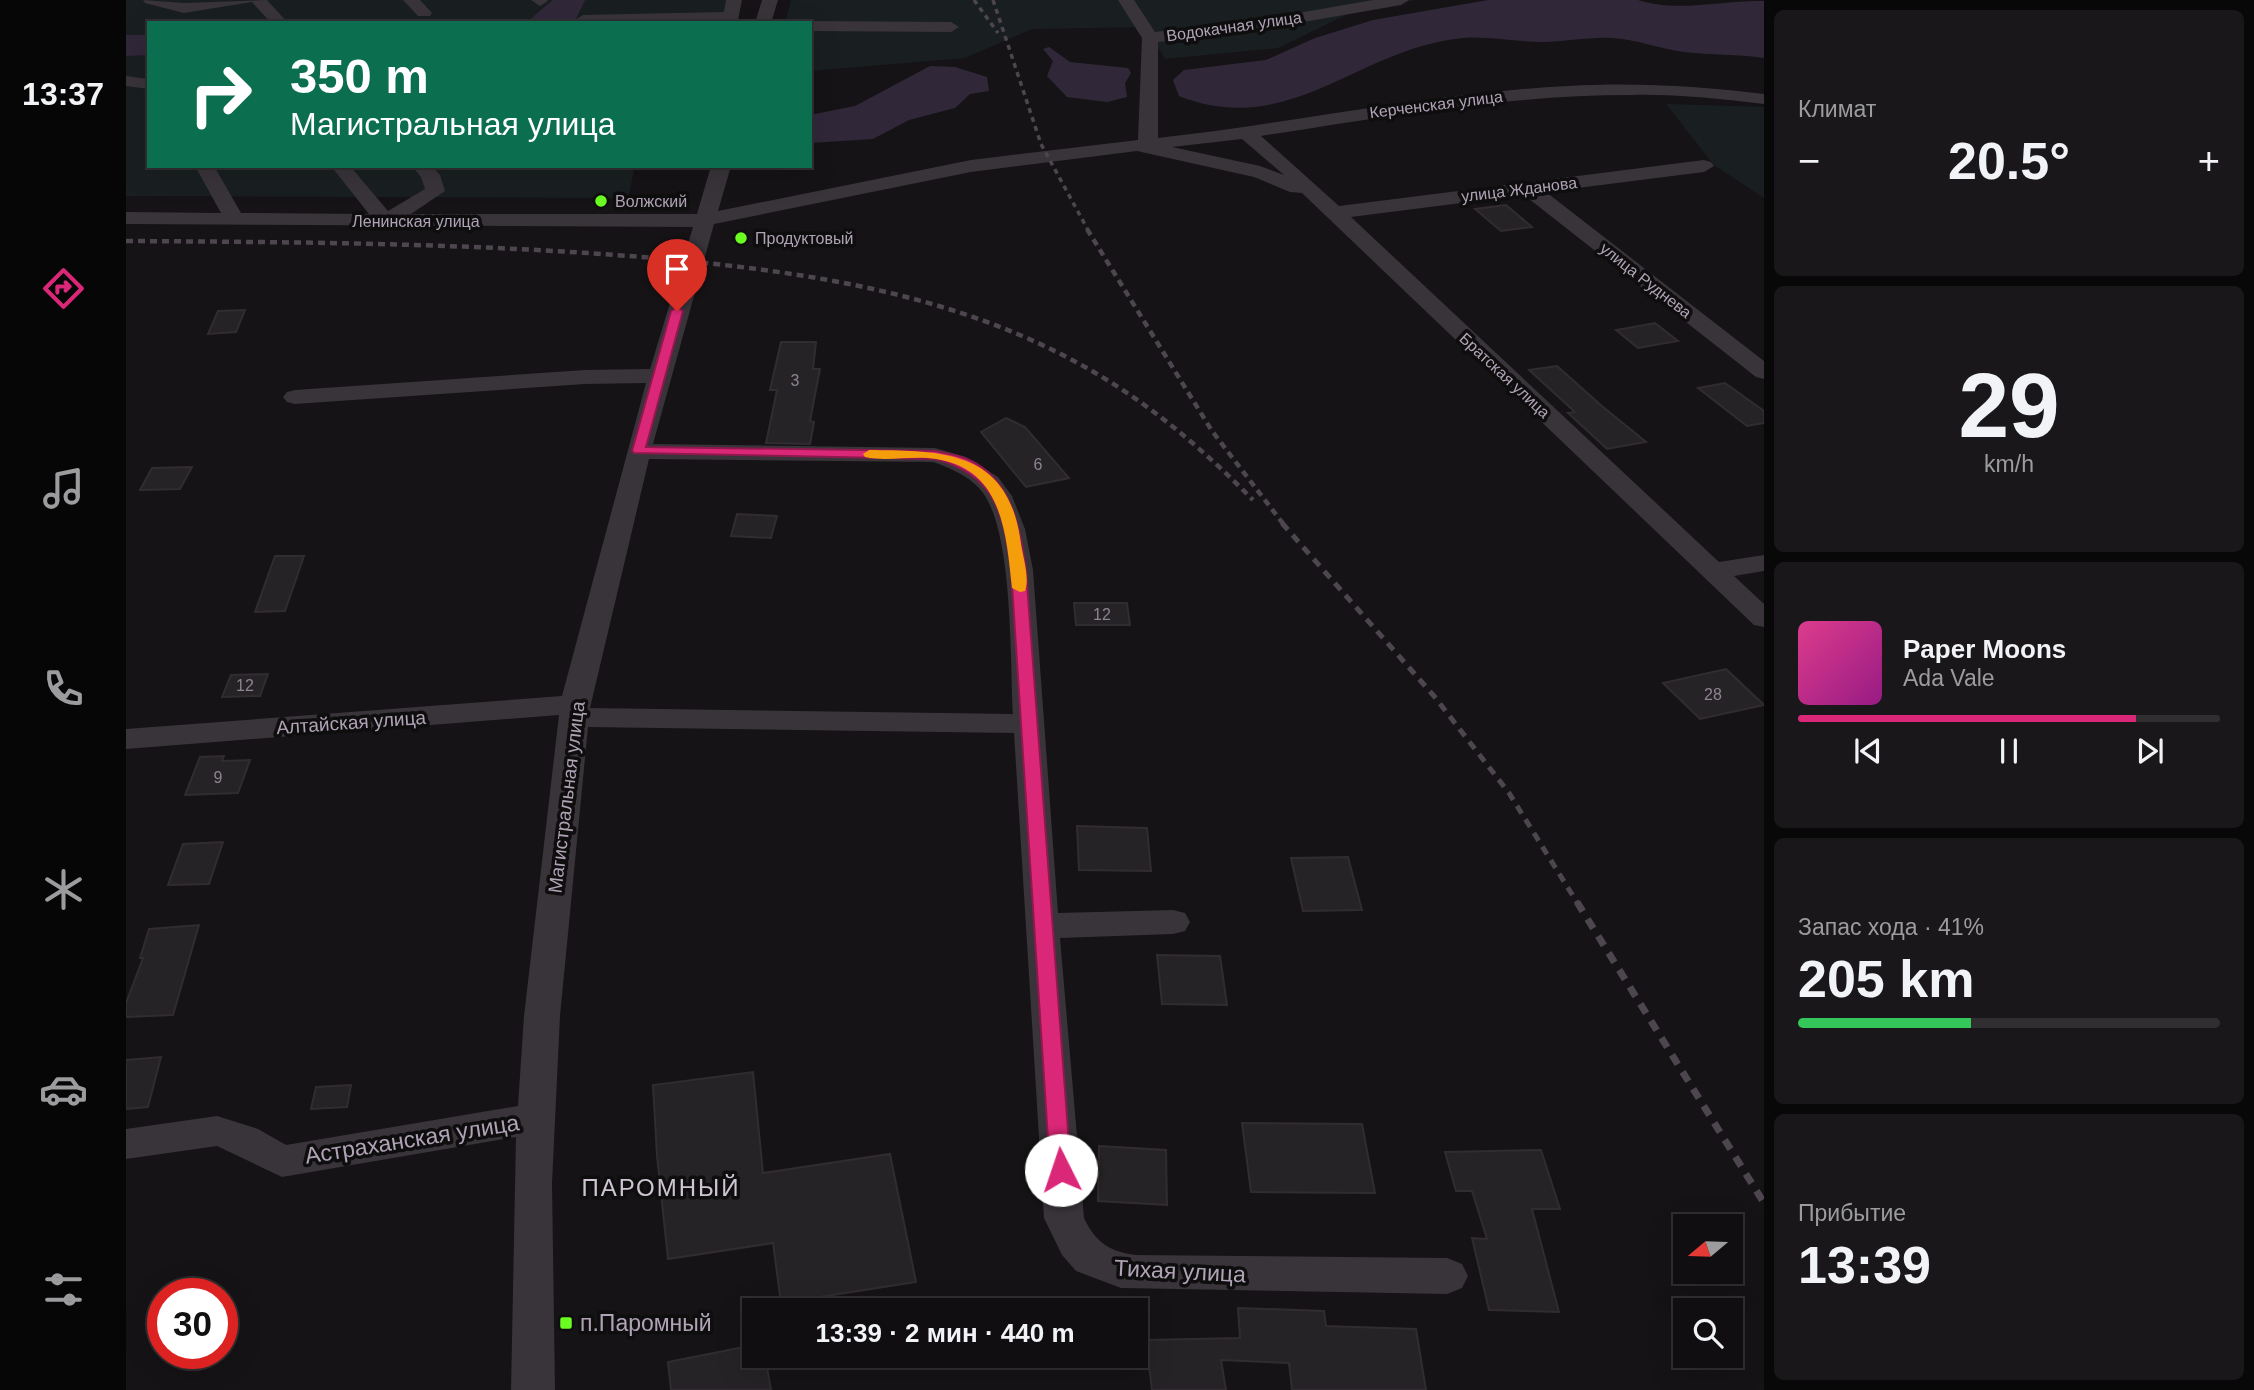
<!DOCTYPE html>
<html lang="ru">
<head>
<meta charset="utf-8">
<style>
  :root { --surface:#100e10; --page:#191719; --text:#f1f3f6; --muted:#9c9c9f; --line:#302e30; --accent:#db2777 }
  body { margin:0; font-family:Arial,sans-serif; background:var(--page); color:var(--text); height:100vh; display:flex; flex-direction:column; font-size:26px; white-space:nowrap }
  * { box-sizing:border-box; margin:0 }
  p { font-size:23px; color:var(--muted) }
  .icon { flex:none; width:38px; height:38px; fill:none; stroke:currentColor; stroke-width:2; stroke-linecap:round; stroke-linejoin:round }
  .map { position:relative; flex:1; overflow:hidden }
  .sheet { display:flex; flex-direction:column; gap:10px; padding:10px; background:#090809; width:490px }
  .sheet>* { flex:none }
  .guide { position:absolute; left:21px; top:21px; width:665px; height:147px; border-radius:0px; box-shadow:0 7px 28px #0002,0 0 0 2px var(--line); background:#0b6e4f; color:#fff; overflow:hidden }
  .needle { width:46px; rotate:251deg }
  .fabs { position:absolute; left:1547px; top:1214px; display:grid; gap:14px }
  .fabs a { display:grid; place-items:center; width:70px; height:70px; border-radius:0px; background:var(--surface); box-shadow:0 7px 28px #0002,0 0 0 2px var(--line); font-size:35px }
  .speed { position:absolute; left:21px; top:1278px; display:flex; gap:14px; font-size:35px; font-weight:700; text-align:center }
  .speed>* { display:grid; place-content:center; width:91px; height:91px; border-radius:50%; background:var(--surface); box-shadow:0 7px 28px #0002,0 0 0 2px var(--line); line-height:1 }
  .speed .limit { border:10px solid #d22; background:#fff; color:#111 }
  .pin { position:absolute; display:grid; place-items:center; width:60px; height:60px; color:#fff; margin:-72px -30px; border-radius:50% 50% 50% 0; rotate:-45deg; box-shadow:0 0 7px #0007 }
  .pin .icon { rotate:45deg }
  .me { position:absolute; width:77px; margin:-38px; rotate:356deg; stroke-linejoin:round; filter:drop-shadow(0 0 5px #0008) }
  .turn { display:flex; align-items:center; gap:24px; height:147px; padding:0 28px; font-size:32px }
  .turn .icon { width:91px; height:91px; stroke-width:2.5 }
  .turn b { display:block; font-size:49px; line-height:60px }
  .big { font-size:52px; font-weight:800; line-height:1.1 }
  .sheet .tile { flex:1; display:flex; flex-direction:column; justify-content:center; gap:10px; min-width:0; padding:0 24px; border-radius:10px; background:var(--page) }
  .sheet .dial { align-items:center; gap:0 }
  .dial b { font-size:91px; line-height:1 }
  .song { display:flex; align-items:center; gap:21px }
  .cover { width:84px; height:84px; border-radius:10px; background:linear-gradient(135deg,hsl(330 70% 55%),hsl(310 70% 35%)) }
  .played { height:7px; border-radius:4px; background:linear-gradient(90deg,var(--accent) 80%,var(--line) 80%) }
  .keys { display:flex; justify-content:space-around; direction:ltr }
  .heat { display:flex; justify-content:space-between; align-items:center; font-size:38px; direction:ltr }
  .charge { height:10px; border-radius:5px; background:linear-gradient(90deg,#34c759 41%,var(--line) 0) }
  .trip { position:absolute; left:616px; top:1298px; width:406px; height:70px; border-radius:0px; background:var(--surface); box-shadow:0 7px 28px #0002,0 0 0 2px var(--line); font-weight:800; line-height:70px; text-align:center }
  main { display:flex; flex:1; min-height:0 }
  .tabs { display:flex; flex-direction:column; width:126px; justify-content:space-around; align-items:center; background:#060606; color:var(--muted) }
  .tabs .icon { width:49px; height:49px }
  .tabs .current { color:var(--accent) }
  .tabs b { font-size:32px; color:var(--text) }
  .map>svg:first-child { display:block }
  .green { fill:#191f20 }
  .water { fill:#302839 }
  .building { fill:#262326; stroke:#312c31; stroke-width:2 }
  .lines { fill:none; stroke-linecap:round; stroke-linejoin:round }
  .minor { fill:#39333a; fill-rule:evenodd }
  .rail-far3 { stroke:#4d464f; stroke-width:3.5; stroke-dasharray:5 4.5; stroke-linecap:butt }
  .rail-far2 { stroke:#4d464f; stroke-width:4.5; stroke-dasharray:7 5; stroke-linecap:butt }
  .rail-far1 { stroke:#4d464f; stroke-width:5; stroke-dasharray:9 7; stroke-linecap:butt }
  .rail { stroke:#4d464f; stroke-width:7; stroke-dasharray:11 9; stroke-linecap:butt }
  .route { fill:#db2777; stroke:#8e194d; stroke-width:2 }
  .slow { fill:#f59e0b }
  .poi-dot { fill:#6bfd22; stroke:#0f0e0f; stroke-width:2.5 }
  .labels { text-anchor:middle; stroke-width:7; stroke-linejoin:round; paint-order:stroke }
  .far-street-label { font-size:16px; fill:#b0a3b6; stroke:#0f0e0f }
  .far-poi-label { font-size:16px; fill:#b0a3b6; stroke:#0f0e0f; text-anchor:start }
  .number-label { font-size:16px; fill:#8e8392 }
  .street-label { font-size:19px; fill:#b0a3b6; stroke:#0f0e0f }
  .near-street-label { font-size:23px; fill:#b0a3b6; stroke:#0f0e0f }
  .near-poi-label { font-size:23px; fill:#b0a3b6; stroke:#0f0e0f; text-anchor:start }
  .near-neighbourhood-label { font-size:24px; letter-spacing:2px; fill:#cec4d2; stroke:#0f0e0f }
</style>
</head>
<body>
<main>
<nav class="tabs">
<b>13:37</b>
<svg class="icon current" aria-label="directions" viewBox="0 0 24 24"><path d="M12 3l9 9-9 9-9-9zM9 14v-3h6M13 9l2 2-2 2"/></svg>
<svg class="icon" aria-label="music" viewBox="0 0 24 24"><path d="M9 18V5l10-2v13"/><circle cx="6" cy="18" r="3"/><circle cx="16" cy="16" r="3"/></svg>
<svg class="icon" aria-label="phone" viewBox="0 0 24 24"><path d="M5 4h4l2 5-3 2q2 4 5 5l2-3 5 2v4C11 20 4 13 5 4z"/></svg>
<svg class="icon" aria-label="climate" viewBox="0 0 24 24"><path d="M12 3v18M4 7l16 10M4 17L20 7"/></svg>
<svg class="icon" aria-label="car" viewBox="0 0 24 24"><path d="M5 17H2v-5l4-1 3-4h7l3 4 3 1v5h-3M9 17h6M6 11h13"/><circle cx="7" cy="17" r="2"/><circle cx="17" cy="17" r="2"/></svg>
<svg class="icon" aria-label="filters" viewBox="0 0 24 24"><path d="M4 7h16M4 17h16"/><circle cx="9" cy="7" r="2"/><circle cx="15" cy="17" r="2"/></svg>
</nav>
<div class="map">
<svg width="1638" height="1390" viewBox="0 0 1638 1390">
  <rect width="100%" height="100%" fill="#151315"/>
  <g class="green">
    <path d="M 0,0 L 605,0 L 606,23 L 23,23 L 23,166 L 509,166 L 502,198 L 0,196 Z"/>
    <path d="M 665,0 L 1290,0 L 1228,11 L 1152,48 L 1039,59 L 1020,27 L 906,29 L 839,58 L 684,71 L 684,23 L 659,23 Z"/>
    <path d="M 1540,104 L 1638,107 L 1638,198 L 1588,165 Z"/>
  </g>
  <g class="water">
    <path d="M 427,0 L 459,0 L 448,23 L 355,23 L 402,21 Z"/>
    <path d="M 1362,0 L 1512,0 C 1552,13 1597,0 1638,1 L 1638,58 C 1612,54 1585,55 1558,52 C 1534,49 1510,39 1485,38 C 1462,37 1439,42 1416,42 C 1390,42 1364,36 1337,38 C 1233,47 1165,140 1053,96 L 1047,80 L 1058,70 L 1140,60 L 1189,38 L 1247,20 Z"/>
    <path d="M 0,35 L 23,35 L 23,55 L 0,56 Z"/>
    <path d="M 923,47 L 944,62 L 1002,68 L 1005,73 L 999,83 L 1001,97 L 981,102 L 941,97 L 921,76 L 927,61 L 917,49 Z"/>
    <path d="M 804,66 L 829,67 L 861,77 L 863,91 L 844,94 L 829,108 L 783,120 L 747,139 L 684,143 L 684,115 L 729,106 Z"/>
  </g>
  <g class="building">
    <path d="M 1380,205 L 1406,227 L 1375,231 L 1349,209 Z"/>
    <path d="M 119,310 L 110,332 L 82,334 L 92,311 Z"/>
    <path d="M 1529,323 L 1552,341 L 1512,348 L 1490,330 Z"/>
    <path d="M 655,342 L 690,342 L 687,369 L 694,369 L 684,421 L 688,422 L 684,444 L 640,443 L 651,390 L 644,390 Z"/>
    <path d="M 1431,366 L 1477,407 L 1520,442 L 1481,449 L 1442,413 L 1449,412 L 1403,370 Z"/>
    <path d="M 1599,383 L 1638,411 L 1638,423 L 1621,426 L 1572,388 Z"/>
    <path d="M 880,418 L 899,427 L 943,478 L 900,487 L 855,432 Z"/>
    <path d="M 66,467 L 54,489 L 14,490 L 26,468 Z"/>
    <path d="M 611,514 L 651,516 L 645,538 L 605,536 Z"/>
    <path d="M 149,556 L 178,556 L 159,611 L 129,612 Z"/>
    <path d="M 948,603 L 1001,603 L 1004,625 L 950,625 Z"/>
    <path d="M 1600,669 L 1638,705 L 1574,719 L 1537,683 Z"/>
    <path d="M 142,674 L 134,696 L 96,697 L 105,675 Z"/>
    <path d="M 98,756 L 96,761 L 124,760 L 112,793 L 59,795 L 74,757 Z"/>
    <path d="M 951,826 L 1021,828 L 1025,871 L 953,870 Z"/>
    <path d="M 97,842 L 83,884 L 42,885 L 57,844 Z"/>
    <path d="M 1222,857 L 1236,910 L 1177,911 L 1165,858 Z"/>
    <path d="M 73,925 L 47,1015 L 0,1017 L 0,1003 L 17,958 L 14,958 L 23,929 Z"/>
    <path d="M 1031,955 L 1094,956 L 1101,1005 L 1036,1004 Z"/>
    <path d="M 35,1057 L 22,1107 L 0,1109 L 0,1060 Z"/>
    <path d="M 627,1072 L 637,1173 L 764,1154 L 790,1282 L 655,1303 L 647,1243 L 542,1259 L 531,1156 L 527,1085 Z"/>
    <path d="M 225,1085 L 221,1107 L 185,1109 L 190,1087 Z"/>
    <path d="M 1116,1123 L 1236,1124 L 1249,1193 L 1125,1192 Z"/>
    <path d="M 973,1146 L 1040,1150 L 1041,1205 L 972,1201 Z"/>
    <path d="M 1415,1150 L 1434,1209 L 1406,1209 L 1433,1312 L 1363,1310 L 1346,1238 L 1361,1239 L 1346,1191 L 1330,1191 L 1319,1152 Z"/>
    <path d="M 1112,1308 L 1198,1311 L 1200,1326 L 1290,1329 L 1300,1390 L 1166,1390 L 1163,1363 L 1095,1360 L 1100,1390 L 1026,1390 L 1020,1340 L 1114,1338 Z"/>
    <path d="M 628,1345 L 628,1356 L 639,1356 L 645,1390 L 545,1390 L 542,1362 Z"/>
  </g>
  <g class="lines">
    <g class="minor">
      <path d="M 17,0 L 58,3 L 141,0 L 162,23 L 145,23 L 126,2 L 58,13 L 19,3 Z"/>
      <path d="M 277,0 L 294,0 L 306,13 L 304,16 L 292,16 Z"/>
      <path d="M 405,0 L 421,0 L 422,1 L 414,6 Z"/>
      <path d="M 600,0 L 616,0 L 612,20 L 451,23 L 449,20 L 457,15 L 598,12 Z"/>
      <path d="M 636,0 L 652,0 L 645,23 L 629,23 Z"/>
      <path d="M 992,0 L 1008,0 L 1029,32 L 1149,17 L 1247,0 L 1283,0 L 1275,5 L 1149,27 L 1032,42 L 1032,138 C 1169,123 1304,93 1442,86 C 1508,82 1573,86 1638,94 L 1638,104 C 1594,99 1550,94 1505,95 C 1381,95 1258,117 1135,136 L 1213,206 L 1578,160 L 1585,162 L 1588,166 L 1578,172 L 1420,192 L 1638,361 L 1638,379 L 1630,377 L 1398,195 L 1225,217 L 1593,562 L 1638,555 L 1638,571 L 1608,576 L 1638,604 L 1638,627 L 1628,625 L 1176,193 L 1164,192 L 1128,177 L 1011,151 L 845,172 L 588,224 L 527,444 L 809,448 L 840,457 L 872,477 L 886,496 L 899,529 L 907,570 L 932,913 L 1047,910 L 1059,913 L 1064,922 L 1059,931 L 1047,934 L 934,938 L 958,1218 C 969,1242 984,1252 1010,1255 L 1321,1258 L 1336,1264 L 1342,1276 L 1336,1288 L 1321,1294 L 995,1288 L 950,1271 L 936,1255 L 918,1218 L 888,733 L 462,727 L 434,1016 L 426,1183 L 429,1390 L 385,1390 L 390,1137 L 156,1177 L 91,1146 L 0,1159 L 0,1129 L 91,1116 L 132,1129 L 160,1145 L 392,1106 L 398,1016 L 433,715 L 0,749 L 0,729 L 436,696 L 520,383 L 459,384 L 169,404 L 161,402 L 157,397 L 161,392 L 169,390 L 459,370 L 524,369 L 567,227 L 0,224 L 0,212 L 95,213 L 69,166 L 88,166 L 115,213 L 243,214 L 205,166 L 224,166 L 262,211 L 299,189 L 295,177 L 286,166 L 306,166 L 314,175 L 319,191 L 285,214 L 571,214 L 585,166 L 605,166 L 592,211 L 845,160 L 1012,140 L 1016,38 ZM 1116,139 L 1158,175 L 1134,166 L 1046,147 ZM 523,459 L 807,462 C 824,468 841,475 853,488 C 888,524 884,663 887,714 L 464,708 Z"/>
      <path d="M 684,21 L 825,22 L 833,27 L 825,32 L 684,31 L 684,23 L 678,23 Z"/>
      <path d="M 0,76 L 23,79 L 23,89 L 0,86 Z"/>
    </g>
    <g class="rail-far3">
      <path d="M 848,0 L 872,33"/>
      <path d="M 867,0 L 915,144 L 962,230"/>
    </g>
    <g class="rail-far2">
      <path d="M 961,229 L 1086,431 L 1158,525"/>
      <path d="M 0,241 C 168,242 335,243 503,256 C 653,268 813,288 948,361 C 1016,397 1074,446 1127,500"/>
    </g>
    <path class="rail-far1" d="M 1156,523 L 1308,696 L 1383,793 L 1452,904"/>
    <path class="rail" d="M 1451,902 L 1638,1203"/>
  </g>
  <path class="route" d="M 551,307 L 557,311 L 520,447 L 809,451 C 820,453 832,455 841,459 C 886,478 894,529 900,570 L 945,1170 L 942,1176 L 935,1179 L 927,1176 L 924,1170 L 885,570 C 878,515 870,474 809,459 L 508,453 L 506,451 L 545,311 Z"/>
  <path class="slow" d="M 743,450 C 819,451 883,450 895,544 C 897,557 904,579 899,591 L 894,592 L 886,588 C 880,534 877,469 810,459 C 787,455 762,462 739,457 L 737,454 Z"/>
  <g class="poi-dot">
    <circle cx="475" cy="201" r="7"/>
    <circle cx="615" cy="238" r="7"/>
    <rect x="433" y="1316" width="14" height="14" rx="3.5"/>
  </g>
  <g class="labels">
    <g class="far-street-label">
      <text transform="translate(1108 26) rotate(-8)" y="6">Водокачная улица</text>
      <text transform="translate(1310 104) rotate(-7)" y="6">Керченская улица</text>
      <text transform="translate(1393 189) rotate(-7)" y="6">улица Жданова</text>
      <text x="290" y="227">Ленинская улица</text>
      <text transform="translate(1520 280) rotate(38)" y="6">улица Руднева</text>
      <text transform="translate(1379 375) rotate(43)" y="6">Братская улица</text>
    </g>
    <g class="far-poi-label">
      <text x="489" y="207">Волжский</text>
      <text x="629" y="244">Продуктовый</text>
    </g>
    <g class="number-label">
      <text x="669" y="386">3</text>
      <text x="912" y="470">6</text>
      <text x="976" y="620">12</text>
      <text x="119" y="691">12</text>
      <text x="1587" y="700">28</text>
      <text x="92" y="783">9</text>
    </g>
    <g class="street-label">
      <text transform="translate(225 722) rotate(-4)" y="7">Алтайская улица</text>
      <text transform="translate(440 797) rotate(-83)" y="7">Магистральная улица</text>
    </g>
    <g class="near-street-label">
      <text transform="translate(286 1139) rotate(-9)" y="8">Астраханская улица</text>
      <text transform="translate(1054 1271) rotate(3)" y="8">Тихая улица</text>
    </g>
    <g class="near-poi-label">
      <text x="454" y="1331">п.Паромный</text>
    </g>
    <g class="near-neighbourhood-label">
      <text x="535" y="1196">ПАРОМНЫЙ</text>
    </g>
  </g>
</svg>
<div class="fabs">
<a><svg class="needle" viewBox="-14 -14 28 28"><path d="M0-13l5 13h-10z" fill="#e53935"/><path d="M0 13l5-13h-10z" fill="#9c9c9f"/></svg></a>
<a><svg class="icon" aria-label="search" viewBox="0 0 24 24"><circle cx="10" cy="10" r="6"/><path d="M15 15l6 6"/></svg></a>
</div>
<div class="speed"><div class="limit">30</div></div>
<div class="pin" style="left:551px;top:311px;background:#d93025"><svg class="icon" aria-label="arrive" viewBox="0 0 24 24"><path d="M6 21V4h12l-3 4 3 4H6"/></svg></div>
<svg class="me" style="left:935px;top:1170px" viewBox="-20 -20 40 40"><circle r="19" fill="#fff"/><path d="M0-13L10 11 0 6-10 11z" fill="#db2777"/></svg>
<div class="trip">13:39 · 2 мин · 440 m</div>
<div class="guide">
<div class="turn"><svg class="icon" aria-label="right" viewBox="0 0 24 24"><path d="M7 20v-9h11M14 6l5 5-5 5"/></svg><div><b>350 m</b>Магистральная улица</div></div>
</div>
</div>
<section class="sheet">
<div class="tile"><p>Климат</p>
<div class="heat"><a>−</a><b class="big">20.5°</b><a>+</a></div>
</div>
<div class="tile dial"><b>29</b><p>km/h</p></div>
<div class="tile">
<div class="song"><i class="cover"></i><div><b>Paper Moons</b><p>Ada Vale</p></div></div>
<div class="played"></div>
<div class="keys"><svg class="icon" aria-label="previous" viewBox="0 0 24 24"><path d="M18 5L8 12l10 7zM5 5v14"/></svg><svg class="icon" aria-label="pause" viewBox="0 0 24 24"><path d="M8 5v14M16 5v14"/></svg><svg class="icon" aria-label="next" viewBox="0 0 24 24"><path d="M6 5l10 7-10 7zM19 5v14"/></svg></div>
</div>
<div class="tile"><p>Запас хода · 41%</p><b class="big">205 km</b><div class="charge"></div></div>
<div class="tile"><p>Прибытие</p><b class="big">13:39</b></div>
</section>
</main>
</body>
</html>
